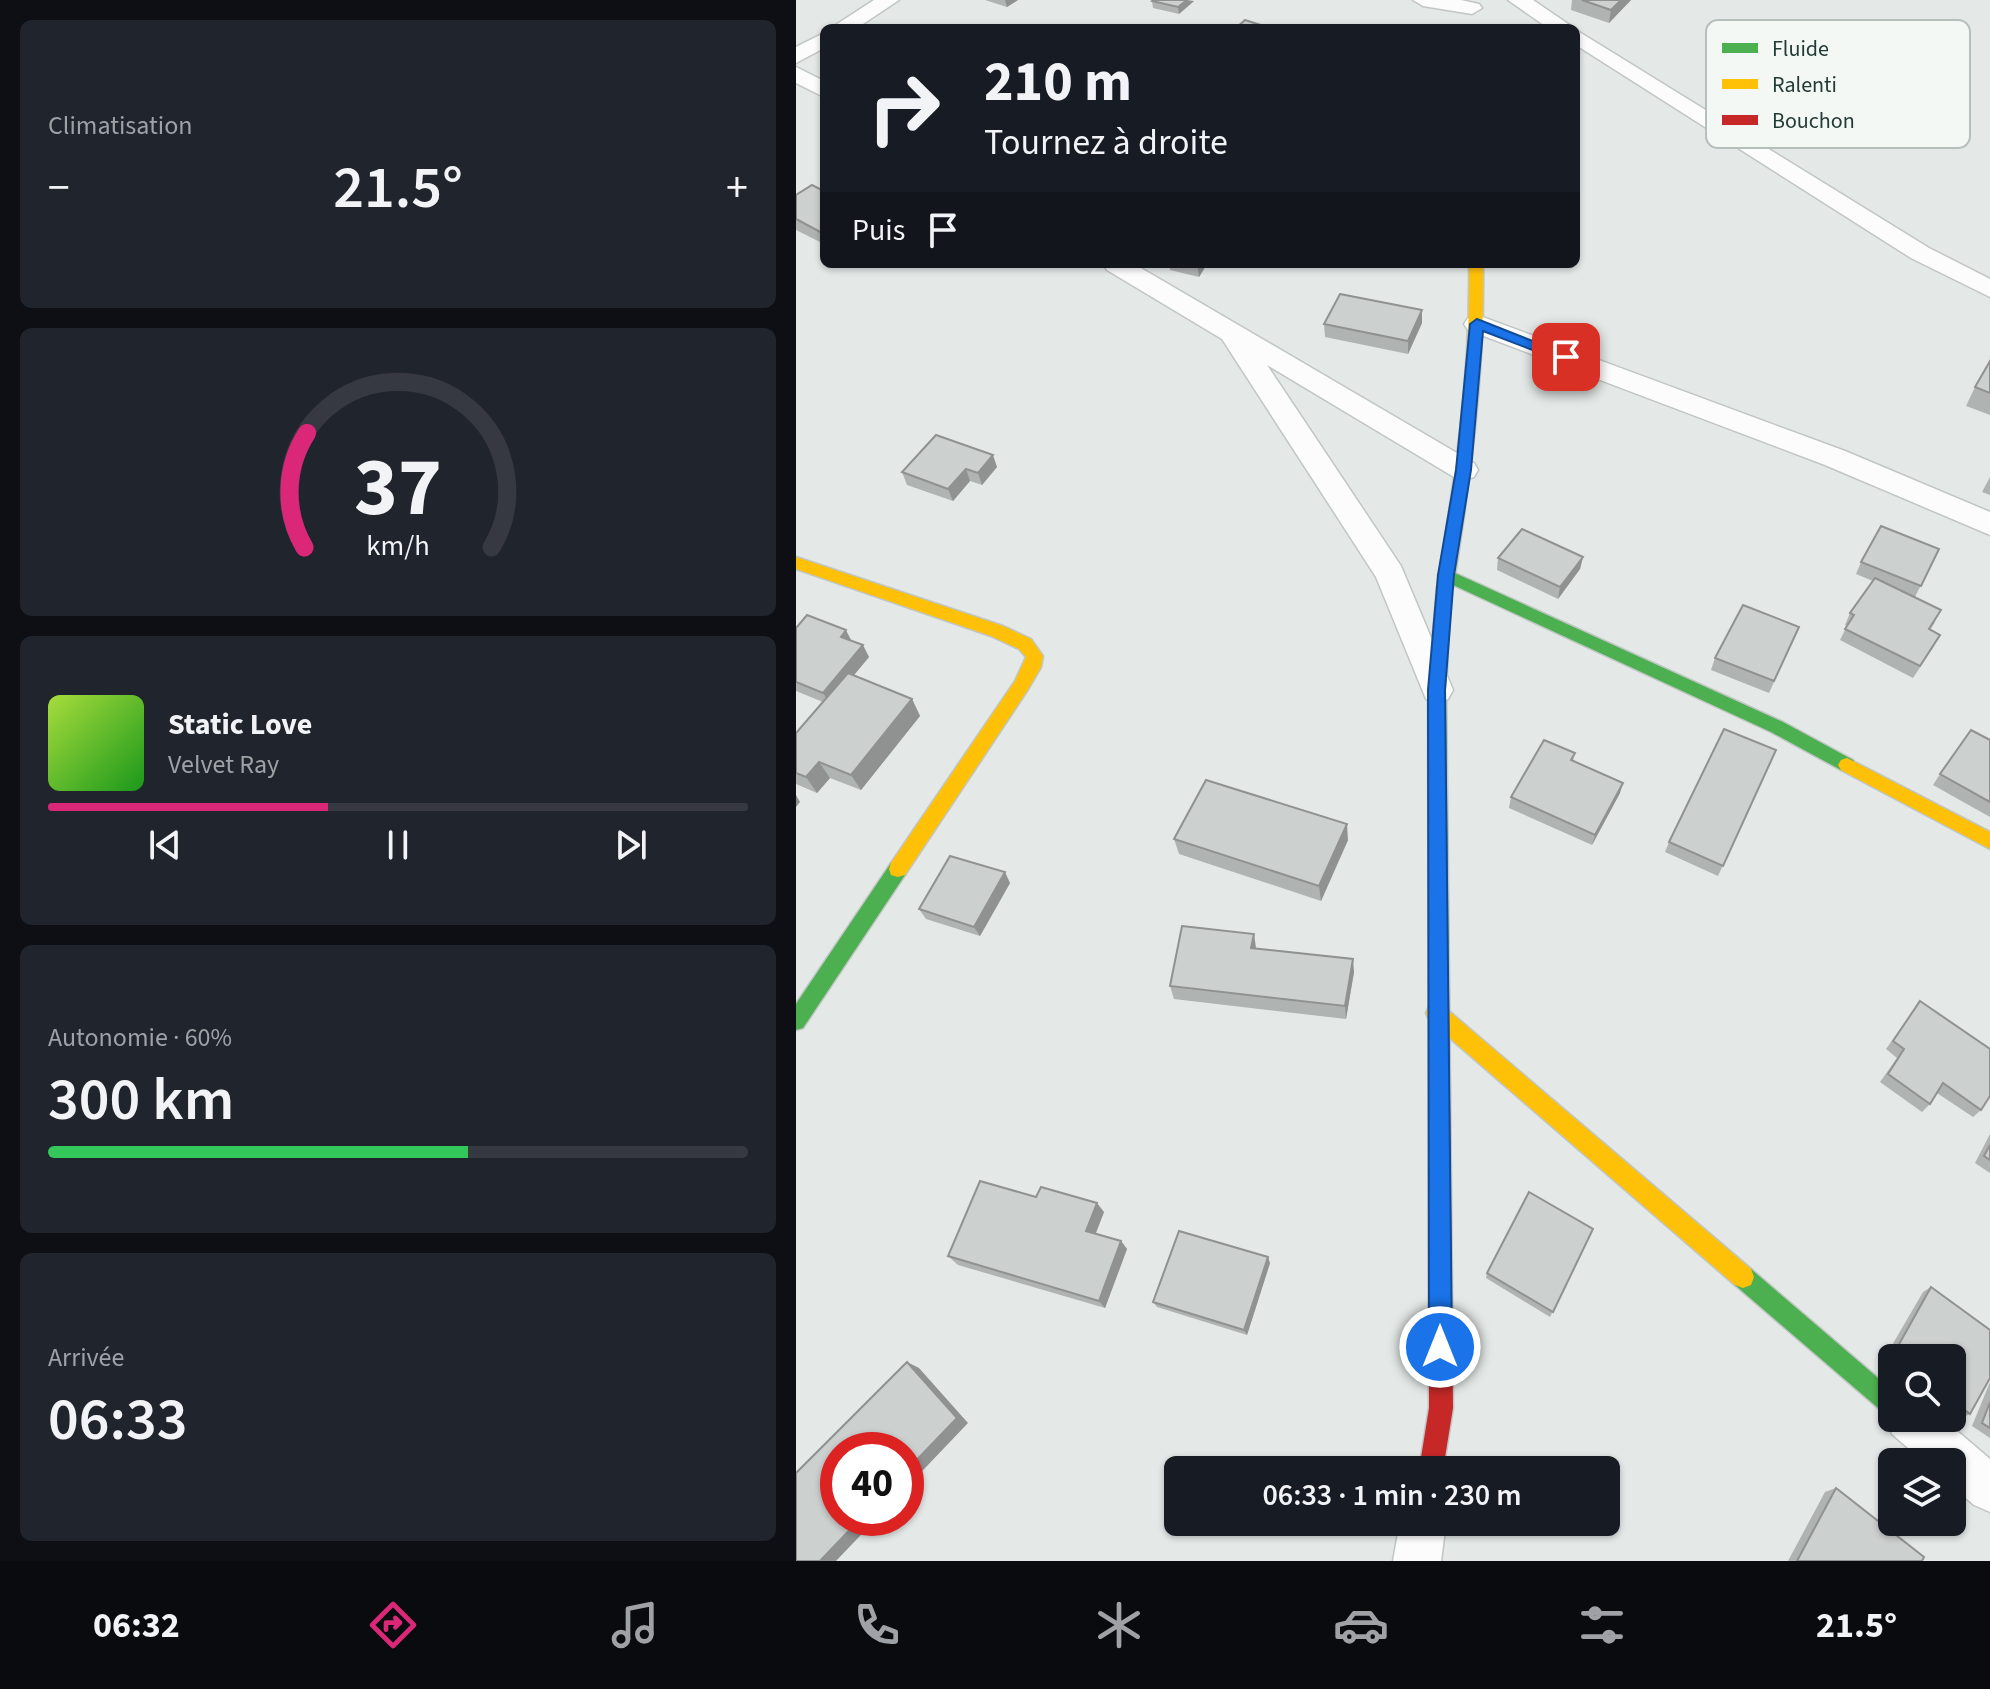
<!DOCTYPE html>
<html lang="fr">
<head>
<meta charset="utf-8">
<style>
  :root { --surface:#171b24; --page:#20242c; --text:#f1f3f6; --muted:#9ea1a6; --line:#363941; --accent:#db2777 }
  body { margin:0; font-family:"Source Sans 3",sans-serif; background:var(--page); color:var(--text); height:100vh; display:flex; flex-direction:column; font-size:30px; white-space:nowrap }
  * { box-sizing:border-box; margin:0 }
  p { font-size:26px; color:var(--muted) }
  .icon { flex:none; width:44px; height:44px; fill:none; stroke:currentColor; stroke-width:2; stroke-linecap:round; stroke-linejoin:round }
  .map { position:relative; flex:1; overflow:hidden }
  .sheet { display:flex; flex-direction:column; gap:20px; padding:20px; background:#0d0f14; width:796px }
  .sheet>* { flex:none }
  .top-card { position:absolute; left:24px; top:24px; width:760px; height:244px; border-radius:12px; box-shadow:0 2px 6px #0004; background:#171b24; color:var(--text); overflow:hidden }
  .tools { position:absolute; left:1082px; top:1344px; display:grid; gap:16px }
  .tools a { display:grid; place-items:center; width:88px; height:88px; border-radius:12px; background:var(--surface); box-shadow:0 2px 6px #0004; font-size:40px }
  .speed { position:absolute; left:24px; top:1432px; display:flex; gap:16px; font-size:40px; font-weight:700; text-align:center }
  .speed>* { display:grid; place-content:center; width:104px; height:104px; border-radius:50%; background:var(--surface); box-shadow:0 2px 6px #0004; line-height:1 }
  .speed .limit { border:12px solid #d22; background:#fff; color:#111 }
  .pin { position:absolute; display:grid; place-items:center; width:68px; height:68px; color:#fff; margin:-34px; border-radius:16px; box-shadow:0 4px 12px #0006 }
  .me { position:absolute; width:88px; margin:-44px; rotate:0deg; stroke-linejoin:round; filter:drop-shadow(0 0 6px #0008) }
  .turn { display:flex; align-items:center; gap:28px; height:168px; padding:0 32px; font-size:36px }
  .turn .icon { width:104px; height:104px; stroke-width:2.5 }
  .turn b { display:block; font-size:56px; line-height:68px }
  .then { display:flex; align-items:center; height:76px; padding:0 32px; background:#0003; gap:16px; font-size:30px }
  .big { font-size:60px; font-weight:600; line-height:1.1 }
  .sheet .tile { flex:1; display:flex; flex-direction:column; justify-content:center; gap:12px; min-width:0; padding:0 28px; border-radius:12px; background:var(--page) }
  .sheet .dial { align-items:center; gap:0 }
  .dial svg { height:208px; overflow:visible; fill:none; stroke:var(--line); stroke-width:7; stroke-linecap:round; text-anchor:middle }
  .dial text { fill:var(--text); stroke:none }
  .song { display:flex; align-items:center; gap:24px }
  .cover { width:96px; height:96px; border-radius:12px; background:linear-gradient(135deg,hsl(80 70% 55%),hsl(120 70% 35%)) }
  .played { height:8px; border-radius:4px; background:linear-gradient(90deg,var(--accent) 40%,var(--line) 40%) }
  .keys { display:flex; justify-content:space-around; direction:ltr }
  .heat { display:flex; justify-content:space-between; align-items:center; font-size:44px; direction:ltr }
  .charge { height:12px; border-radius:6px; background:linear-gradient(90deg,#34c759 60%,var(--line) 0) }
  .trip { position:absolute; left:368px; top:1456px; width:456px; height:80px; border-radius:12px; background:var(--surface); box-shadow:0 2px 6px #0004; font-weight:600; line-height:80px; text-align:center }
  .menu { display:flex; height:128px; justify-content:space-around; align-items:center; background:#090b0e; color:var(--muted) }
  .menu .icon { width:56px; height:56px }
  .menu .on { color:var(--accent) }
  .menu b { font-size:36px; color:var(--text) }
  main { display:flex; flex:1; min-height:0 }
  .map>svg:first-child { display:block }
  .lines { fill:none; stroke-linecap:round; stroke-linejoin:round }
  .street-casing { stroke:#c1c6c4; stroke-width:3 }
  .fast-casing { stroke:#c0c6c4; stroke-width:3 }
  .slow-casing { stroke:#c0c6c4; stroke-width:3 }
  .jam-casing { stroke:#c0c6c4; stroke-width:3 }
  .street { fill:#fbfcfb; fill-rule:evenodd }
  .fast { fill:#4caf50; fill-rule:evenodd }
  .slow { fill:#ffc107; fill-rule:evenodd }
  .jam { fill:#c62828; fill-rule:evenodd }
  .wall { fill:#afb3b2 }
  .shaded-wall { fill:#8f9291 }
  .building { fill:#ccd0cf; stroke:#8f9291; stroke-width:2 }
  .route { fill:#1a73e8; stroke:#114b97; stroke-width:2 }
  .key { fill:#f3f8f5; stroke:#b5bfbc; stroke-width:2 }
  .key-label { font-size:22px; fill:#233b36 }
</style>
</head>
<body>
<main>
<section class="sheet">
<div class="tile"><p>Climatisation</p>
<div class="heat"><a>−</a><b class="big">21.5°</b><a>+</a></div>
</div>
<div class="tile dial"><svg viewBox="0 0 100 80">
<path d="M14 69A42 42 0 1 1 86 69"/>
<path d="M14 69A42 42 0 0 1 15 25" stroke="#db2777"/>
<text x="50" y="56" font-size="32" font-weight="700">37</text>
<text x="50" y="72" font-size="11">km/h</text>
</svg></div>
<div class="tile">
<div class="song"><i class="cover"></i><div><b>Static Love</b><p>Velvet Ray</p></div></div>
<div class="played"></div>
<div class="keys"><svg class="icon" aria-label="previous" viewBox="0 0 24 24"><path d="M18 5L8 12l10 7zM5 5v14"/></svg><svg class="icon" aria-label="pause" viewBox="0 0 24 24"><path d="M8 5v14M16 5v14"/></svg><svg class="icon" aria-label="next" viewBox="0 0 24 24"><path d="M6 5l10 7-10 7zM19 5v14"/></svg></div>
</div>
<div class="tile"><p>Autonomie · 60%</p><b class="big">300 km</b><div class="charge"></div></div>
<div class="tile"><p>Arrivée</p><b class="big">06:33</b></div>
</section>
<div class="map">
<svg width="1194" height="1561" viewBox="0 0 1194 1561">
  <rect width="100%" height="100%" fill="#e4e9e7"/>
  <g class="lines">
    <g class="street-casing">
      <g id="street">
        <path d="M 78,0 L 103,0 L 61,28 L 35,28 Z"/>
        <path d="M 617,0 L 665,0 L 683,4 L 686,8 L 676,14 L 627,6 Z"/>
        <path d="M 712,0 L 737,0 L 778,28 L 752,28 Z"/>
        <path d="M 780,30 L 1133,248 L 1194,279 L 1194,297 L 1115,258 L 780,45 Z"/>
        <path d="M 28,33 L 28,48 L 0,63 L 0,47 Z"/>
        <path d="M 0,67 L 28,81 L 28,97 L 0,83 Z"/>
        <path d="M 307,264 L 338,264 L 678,463 L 682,470 L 678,477 L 668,480 L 658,477 L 471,365 L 605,566 L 657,690 L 652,699 L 641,703 L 630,699 L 580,577 L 426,339 L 311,270 Z"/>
        <path d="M 681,315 L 1049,451 L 1194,512 L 1194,535 L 1029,465 L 672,330 L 668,324 L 672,318 Z"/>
        <path d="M 1096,1403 L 1096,1418 L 1146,1418 L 1194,1459 L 1194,1512 L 1178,1505 L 1156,1486 L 1156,1462 L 1128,1462 L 1096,1434 L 1090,1418 Z"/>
        <path d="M 604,1522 L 650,1522 L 645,1561 L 597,1561 Z"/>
      </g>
    </g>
    <g class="fast-casing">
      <g id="fast">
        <path d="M 650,569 L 987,722 L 1057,760 L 1060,765 L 1057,770 L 1045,770 L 975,732 L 655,584 L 650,690 L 653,992 L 650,999 L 643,1001 L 636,999 L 633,992 L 632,690 L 641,588 L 643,584 L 651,583 L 642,575 Z"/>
        <path d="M 102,861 L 109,863 L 111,869 L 109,875 L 7,1028 L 0,1030 L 0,1004 L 95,863 Z"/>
        <path d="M 947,1266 L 955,1269 L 1096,1390 L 1096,1417 L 1088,1413 L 939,1285 L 936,1277 L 939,1269 Z"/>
      </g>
    </g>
    <g class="slow-casing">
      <g id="slow">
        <path d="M 673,264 L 687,264 C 689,373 674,480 657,588 L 649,594 L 641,588 C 659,480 675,373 673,264 Z"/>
        <path d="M 0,557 L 207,626 L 235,639 L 247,656 L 245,667 L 231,691 L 109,875 L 102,877 L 95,875 L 93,869 L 95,863 L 219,681 L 230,657 L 223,649 L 195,636 L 0,569 Z"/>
        <path d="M 1051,758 L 1194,832 L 1194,849 L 1045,770 L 1042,765 L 1045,760 Z"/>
        <path d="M 640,1004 L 647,1006 L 955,1269 L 958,1277 L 955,1285 L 947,1288 L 939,1285 L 633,1020 L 630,1013 L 633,1006 Z"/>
      </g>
    </g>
    <g class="jam-casing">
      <path id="jam" d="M 643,983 L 650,985 L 653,992 L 657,1408 L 647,1470 L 623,1470 L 633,1408 L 633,992 L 636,985 Z"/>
    </g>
    <use href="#street" class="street"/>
    <use href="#fast" class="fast"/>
    <use href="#slow" class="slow"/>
    <use href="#jam" class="jam"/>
  </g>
  <g class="wall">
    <path d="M 189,0 L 222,0 L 211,7 Z"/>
    <path d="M 776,0 L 835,0 L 813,23 L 775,10 Z"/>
    <path d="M 356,1 L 398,1 L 383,14 L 357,8 Z"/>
    <path d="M 28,191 L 28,244 L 0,230 L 0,195 Z"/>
    <path d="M 373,264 L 411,264 L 403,277 L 374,270 Z"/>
    <path d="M 626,310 L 626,323 L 612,354 L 529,337 L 528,324 Z"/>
    <path d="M 1194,361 L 1194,415 L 1170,406 L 1179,387 Z"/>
    <path d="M 201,467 L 186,485 L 174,481 L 157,501 L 111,485 L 106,472 Z"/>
    <path d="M 1194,477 L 1194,495 L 1186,492 Z"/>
    <path d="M 1143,549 L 1119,597 L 1139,622 L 1134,630 L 1138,646 L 1117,678 L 1044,640 L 1051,626 L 1049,625 L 1054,613 L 1077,581 L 1060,574 L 1065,562 Z"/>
    <path d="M 787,557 L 784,569 L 762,599 L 701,570 L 702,558 Z"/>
    <path d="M 1003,627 L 973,693 L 915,670 L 919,658 Z"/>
    <path d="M 0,628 L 56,641 L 73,657 L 57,676 L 116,699 L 124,716 L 65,790 L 34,778 L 21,793 L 0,784 L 0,733 L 27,702 L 0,691 Z"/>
    <path d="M 1194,740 L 1194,817 L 1137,785 L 1144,774 Z"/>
    <path d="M 980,750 L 922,876 L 869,852 L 873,842 Z"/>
    <path d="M 779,753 L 777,761 L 824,793 L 796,845 L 713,808 L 715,797 Z"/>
    <path d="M 378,839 L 552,840 L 525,901 L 383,854 Z"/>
    <path d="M 214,883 L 184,936 L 130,919 L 123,909 Z"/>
    <path d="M 460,948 L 558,972 L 550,1019 L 378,999 L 374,986 Z"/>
    <path d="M 1124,1001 L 1185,1110 L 1177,1117 L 1141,1093 L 1134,1104 L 1126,1112 L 1084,1082 L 1101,1058 L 1090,1049 Z"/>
    <path d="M 1194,1134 L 1194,1173 L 1179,1163 Z"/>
    <path d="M 240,1197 L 308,1212 L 300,1233 L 325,1241 L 331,1249 L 309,1308 L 162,1265 L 152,1256 Z"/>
    <path d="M 797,1229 L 754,1317 L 690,1278 L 691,1273 Z"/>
    <path d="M 474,1263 L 451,1335 L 361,1307 L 357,1302 Z"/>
    <path d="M 1135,1287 L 1174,1414 L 1165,1418 L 1156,1411 L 1156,1358 L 1096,1358 L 1096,1365 L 1088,1359 L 1127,1292 Z"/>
    <path d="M 1194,1382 L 1194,1438 L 1176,1426 Z"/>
    <path d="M 1040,1488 L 1126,1561 L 992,1561 L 1029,1492 Z"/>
  </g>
  <g class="shaded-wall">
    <path d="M 209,0 L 222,0 L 211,7 Z"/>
    <path d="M 391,0 L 398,1 L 383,14 L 382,7 Z"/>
    <path d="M 825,0 L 835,0 L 813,23 L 815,10 Z"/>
    <path d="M 401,264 L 411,264 L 403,277 Z"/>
    <path d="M 626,310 L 626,323 L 612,354 L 612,341 Z"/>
    <path d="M 197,455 L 201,467 L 186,485 L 182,473 Z"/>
    <path d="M 170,469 L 174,481 L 157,501 L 152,489 Z"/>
    <path d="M 787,557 L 784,569 L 762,599 L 764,587 Z"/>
    <path d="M 50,630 L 56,642 L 45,637 Z"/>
    <path d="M 67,645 L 73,657 L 34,704 L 27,693 Z"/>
    <path d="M 116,699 L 124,716 L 65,790 L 55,775 Z"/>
    <path d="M 23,762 L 34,778 L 21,793 L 10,777 Z"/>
    <path d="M 827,783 L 824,793 L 796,845 L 799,835 Z"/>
    <path d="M 0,795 L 4,802 L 0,807 Z"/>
    <path d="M 551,824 L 552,840 L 525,901 L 523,886 Z"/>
    <path d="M 209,872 L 214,883 L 184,936 L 178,927 Z"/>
    <path d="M 458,934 L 460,948 L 455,948 Z"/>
    <path d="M 557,959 L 558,972 L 550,1019 L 549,1006 Z"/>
    <path d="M 301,1203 L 308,1212 L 297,1240 L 290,1231 Z"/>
    <path d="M 325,1241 L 331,1249 L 309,1308 L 303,1301 Z"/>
    <path d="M 472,1257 L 474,1263 L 451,1335 L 448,1330 Z"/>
    <path d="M 111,1362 L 123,1368 L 172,1423 L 110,1488 Z"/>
    <path d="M 65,1518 L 81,1518 L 40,1561 L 24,1561 Z"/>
  </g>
  <g class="building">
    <path d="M 357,0 L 391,0 L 382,7 L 356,1 Z"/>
    <path d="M 786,0 L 825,0 L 815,10 Z"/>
    <path d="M 449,20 L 474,28 L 440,28 Z"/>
    <path d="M 16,185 L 28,191 L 28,234 L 0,219 L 0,195 Z"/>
    <path d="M 544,294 L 626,310 L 612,341 L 528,324 Z"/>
    <path d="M 1194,361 L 1194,393 L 1179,387 Z"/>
    <path d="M 140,435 L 197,455 L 182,473 L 170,469 L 152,489 L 106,472 Z"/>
    <path d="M 1085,526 L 1143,549 L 1125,586 L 1065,562 Z"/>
    <path d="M 726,529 L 787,557 L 764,587 L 702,558 Z"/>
    <path d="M 1079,578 L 1145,610 L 1133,629 L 1144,635 L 1124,666 L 1049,629 L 1058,615 L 1054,613 Z"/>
    <path d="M 947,605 L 1003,627 L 978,681 L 919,658 Z"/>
    <path d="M 11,615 L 50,630 L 45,637 L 67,645 L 27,693 L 0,682 L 0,628 Z"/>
    <path d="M 52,673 L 116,699 L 55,775 L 23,762 L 10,777 L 0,773 L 0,733 Z"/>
    <path d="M 928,729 L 980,750 L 927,866 L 873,842 Z"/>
    <path d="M 1175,730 L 1194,740 L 1194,802 L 1144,774 Z"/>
    <path d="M 748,740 L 779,753 L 775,760 L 827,783 L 799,835 L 715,797 Z"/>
    <path d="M 410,780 L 551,824 L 523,886 L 378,839 Z"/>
    <path d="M 154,856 L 209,872 L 178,927 L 123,909 Z"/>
    <path d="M 386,926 L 458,934 L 455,948 L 557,959 L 549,1006 L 374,986 Z"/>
    <path d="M 1124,1001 L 1194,1049 L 1194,1096 L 1185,1110 L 1147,1083 L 1134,1104 L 1092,1074 L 1108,1049 L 1097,1041 Z"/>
    <path d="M 1194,1145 L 1194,1160 L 1188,1156 Z"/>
    <path d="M 184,1181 L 240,1197 L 245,1187 L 301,1203 L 290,1231 L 325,1241 L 303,1301 L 152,1256 Z"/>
    <path d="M 733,1192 L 797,1229 L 757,1312 L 691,1273 Z"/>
    <path d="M 383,1231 L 472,1257 L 448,1330 L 357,1302 Z"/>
    <path d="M 1135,1287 L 1194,1330 L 1194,1378 L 1174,1414 L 1156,1400 L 1156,1358 L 1101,1358 L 1097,1355 Z"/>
    <path d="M 111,1362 L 161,1418 L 110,1471 L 110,1450 L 42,1450 L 42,1518 L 65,1518 L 24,1561 L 0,1561 L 0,1473 Z"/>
    <path d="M 1194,1402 L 1194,1428 L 1186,1423 Z"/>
    <path d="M 1040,1488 L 1128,1557 L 1126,1561 L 1001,1561 Z"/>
  </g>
  <path class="route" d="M 681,319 L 777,357 L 770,362 L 765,361 L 687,331 L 675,470 L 658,575 L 649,690 L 656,1347 L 652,1356 L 644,1359 L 636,1356 L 633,1347 L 632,690 L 642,575 L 660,470 L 674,324 Z"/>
  <rect x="910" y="20" width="264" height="128" rx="12" class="key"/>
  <rect x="926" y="43" width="36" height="10" fill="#4caf50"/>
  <rect x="926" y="79" width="36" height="10" fill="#ffc107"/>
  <rect x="926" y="115" width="36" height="10" fill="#c62828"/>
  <g class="key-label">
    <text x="976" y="56">Fluide</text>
    <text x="976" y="92">Ralenti</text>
    <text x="976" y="128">Bouchon</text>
  </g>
</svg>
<div class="tools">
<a><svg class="icon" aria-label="search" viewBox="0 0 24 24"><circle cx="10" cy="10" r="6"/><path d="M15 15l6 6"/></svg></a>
<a><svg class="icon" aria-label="layers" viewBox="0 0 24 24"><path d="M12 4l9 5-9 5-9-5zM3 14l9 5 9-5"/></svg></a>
</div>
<div class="speed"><div class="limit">40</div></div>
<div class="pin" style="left:770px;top:357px;background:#d93025"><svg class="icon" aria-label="arrive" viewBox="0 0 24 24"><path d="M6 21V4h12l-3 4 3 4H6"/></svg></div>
<svg class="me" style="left:644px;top:1347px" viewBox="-20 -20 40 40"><circle r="17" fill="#1a73e8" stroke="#fff" stroke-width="3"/><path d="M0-11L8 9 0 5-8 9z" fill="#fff"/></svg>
<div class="trip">06:33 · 1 min · 230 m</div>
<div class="top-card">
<div class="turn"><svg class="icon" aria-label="right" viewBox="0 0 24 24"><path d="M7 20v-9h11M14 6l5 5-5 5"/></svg><div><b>210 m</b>Tournez à droite</div></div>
<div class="then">Puis<svg class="icon" aria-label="arrive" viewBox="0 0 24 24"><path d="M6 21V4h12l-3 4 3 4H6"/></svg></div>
</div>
</div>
</main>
<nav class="menu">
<b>06:32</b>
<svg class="icon on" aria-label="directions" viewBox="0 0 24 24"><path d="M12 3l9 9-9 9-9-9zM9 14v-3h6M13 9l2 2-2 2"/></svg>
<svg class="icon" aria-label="music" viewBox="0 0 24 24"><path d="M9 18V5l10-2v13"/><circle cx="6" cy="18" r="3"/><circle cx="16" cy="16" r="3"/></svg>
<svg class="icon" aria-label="phone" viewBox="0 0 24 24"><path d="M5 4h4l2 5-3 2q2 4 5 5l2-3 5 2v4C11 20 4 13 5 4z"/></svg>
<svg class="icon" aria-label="climate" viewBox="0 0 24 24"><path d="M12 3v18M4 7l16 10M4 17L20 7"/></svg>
<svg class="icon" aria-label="car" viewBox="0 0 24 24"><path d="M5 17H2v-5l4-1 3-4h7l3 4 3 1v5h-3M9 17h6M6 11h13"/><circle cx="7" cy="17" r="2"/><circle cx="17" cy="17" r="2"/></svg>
<svg class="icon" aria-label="filters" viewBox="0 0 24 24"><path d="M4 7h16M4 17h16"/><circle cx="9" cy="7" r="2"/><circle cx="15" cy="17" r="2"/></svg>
<b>21.5°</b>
</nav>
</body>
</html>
